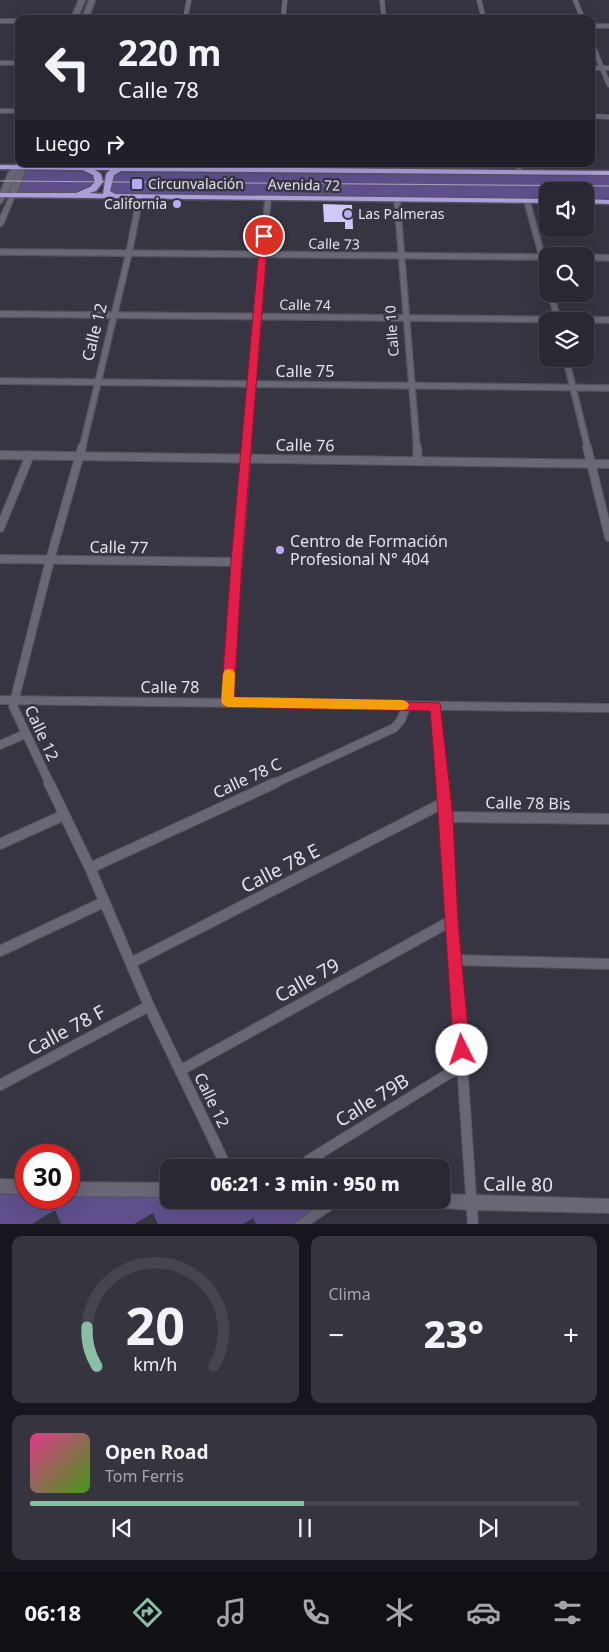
<!DOCTYPE html>
<html lang="es">
<head>
<meta charset="utf-8">
<style>
  :root { --surface:#2a2832; --page:#36343e; --text:#f1f3f6; --muted:#a5a6ac; --line:#46444d; --accent:#8abfa5 }
  body { margin:0; font-family:"Noto Sans",sans-serif; background:var(--page); color:var(--text); height:100vh; display:flex; flex-direction:column; font-size:19px; white-space:nowrap }
  * { box-sizing:border-box; margin:0 }
  p { font-size:16px; color:var(--muted) }
  .icon { flex:none; width:28px; height:28px; fill:none; stroke:currentColor; stroke-width:2; stroke-linecap:round; stroke-linejoin:round }
  .map { position:relative; height:1224px; overflow:hidden }
  .sheet { display:flex; flex-direction:column; gap:12px; padding:12px; background:#17161c; flex:1 }
  .sheet>* { flex:none }
  .guide { position:absolute; left:15px; top:15px; width:580px; height:152px; border-radius:10px; box-shadow:0 5px 20px #0002,0 0 0 1px var(--line); background:#2a2832; color:var(--text); overflow:hidden }
  .tools { position:absolute; left:539px; top:182px; display:grid; gap:10px }
  .tools a { display:grid; place-items:center; width:55px; height:55px; border-radius:10px; background:var(--surface); box-shadow:0 5px 20px #0002,0 0 0 1px var(--line); font-size:25px }
  .speed { position:absolute; left:15px; top:1144px; display:flex; gap:10px; font-size:25px; font-weight:700; text-align:center }
  .speed>* { display:grid; place-content:center; width:65px; height:65px; border-radius:50%; background:var(--surface); box-shadow:0 5px 20px #0002,0 0 0 1px var(--line); line-height:1 }
  .speed .limit { border:8px solid #d22; background:#fff; color:#111 }
  .pin { position:absolute; display:grid; place-items:center; width:42px; height:42px; color:#fff; margin:-21px; border:2px solid #fff; border-radius:50%; box-shadow:0 1px 5px #0007 }
  .me { position:absolute; width:55px; margin:-28px; rotate:356deg; stroke-linejoin:round; filter:drop-shadow(0 0 4px #0008) }
  .turn { display:flex; align-items:center; gap:18px; height:105px; padding:0 20px; font-size:22px }
  .turn .icon { width:65px; height:65px; stroke-width:2.5 }
  .turn b { display:block; font-size:35px; line-height:42px }
  .then { display:flex; align-items:center; height:48px; padding:0 20px; background:#0003; gap:10px; font-size:19px }
  .big { font-size:38px; font-weight:800; line-height:1.1 }
  .sheet .widget { flex:1; display:flex; flex-direction:column; justify-content:center; gap:8px; min-width:0; padding:0 18px; border-radius:10px; background:var(--page) }
  .sheet .dial { align-items:center; gap:0 }
  .dial svg { height:130px; overflow:visible; fill:none; stroke:var(--line); stroke-width:7; stroke-linecap:round; text-anchor:middle }
  .dial text { fill:var(--text); stroke:none }
  .song { display:flex; align-items:center; gap:15px }
  .cover { width:60px; height:60px; border-radius:8px; background:linear-gradient(135deg,hsl(330 70% 55%),hsl(100 70% 35%)) }
  .played { height:5px; border-radius:2px; background:linear-gradient(90deg,var(--accent) 50%,var(--line) 50%) }
  .keys { display:flex; justify-content:space-around; direction:ltr }
  .heat { display:flex; justify-content:space-between; align-items:center; font-size:28px; direction:ltr }
  .sheet .tiles { flex:1; display:grid; gap:12px; grid-template-columns:1fr 1fr }
  .widget:last-child { grid-column:span 2 }
  .trip { position:absolute; left:160px; top:1159px; width:290px; height:50px; border-radius:10px; background:var(--surface); box-shadow:0 5px 20px #0002,0 0 0 1px var(--line); font-weight:800; line-height:50px; text-align:center }
  .tabs { display:flex; height:80px; justify-content:space-around; align-items:center; background:#111014; color:var(--muted) }
  .tabs .icon { width:35px; height:35px }
  .tabs .current { color:var(--accent) }
  .tabs b { font-size:22px; color:var(--text) }
  .map>svg:first-child { display:block }
  .green { fill:#5f508d }
  .building { fill:#d1c8f5 }
  .lines { fill:none; stroke-linecap:round; stroke-linejoin:round }
  .minor-far3-casing { stroke:#565360; stroke-width:5.5 }
  .minor-far2-casing { stroke:#565360; stroke-width:8 }
  .minor-far1-casing { stroke:#565360; stroke-width:10 }
  .minor-casing { stroke:#565360; stroke-width:12 }
  .tertiary-casing { stroke:#565360; stroke-width:2 }
  .secondary-casing { stroke:#565360; stroke-width:3 }
  .trunk-casing { stroke:#565360; stroke-width:3 }
  .minor-far3 { stroke:#696676; stroke-width:4.5 }
  .minor-far2 { stroke:#696676; stroke-width:5.5 }
  .minor-far1 { stroke:#696676; stroke-width:8 }
  .minor { stroke:#696676; stroke-width:10 }
  .tertiary { fill:#696676; fill-rule:evenodd }
  .secondary { fill:#696676; fill-rule:evenodd }
  .trunk { fill:#ac9fdc; fill-rule:evenodd }
  .tram { stroke:#a9a8b2; stroke-width:1 }
  .route { fill:#e11d48; stroke:#92132f }
  .slow { fill:#f59e0b }
  .poi-dot { fill:#bbaaf6; stroke:#383543; stroke-width:2 }
  .labels { text-anchor:middle; stroke-width:5; stroke-linejoin:round; paint-order:stroke }
  .far-poi-label { font-size:14px; fill:#e3e2eb; stroke:#383543; text-anchor:start }
  .far-street-label { font-size:14px; fill:#e3e2eb; stroke:#383543 }
  .street-label { font-size:16px; fill:#e3e2eb; stroke:#383543 }
  .poi-label { font-size:16px; fill:#e3e2eb; stroke:#383543; text-anchor:start }
  .near-street-label { font-size:19px; fill:#e3e2eb; stroke:#383543 }
</style>
</head>
<body>
<div class="map">
<svg width="609" height="1225" viewBox="0 0 609 1225">
  <rect width="100%" height="100%" fill="#383543"/>
  <g class="green">
    <path d="M 25,169 L 87,171 L 95,176 L 95,184 L 82,192 L 73,194 L 16,193 Z"/>
    <path d="M 117,170 L 609,174 L 609,199 L 585,198 L 585,191 L 548,191 L 547,198 L 113,194 L 109,192 L 113,173 Z"/>
    <path d="M 0,1186 L 26,1187 L 26,1198 L 69,1198 L 69,1189 L 169,1190 L 169,1200 L 337,1200 L 300,1224 L 256,1224 L 253,1218 L 243,1224 L 158,1224 L 153,1213 L 134,1224 L 61,1224 L 55,1210 L 32,1224 L 0,1225 Z"/>
  </g>
  <path class="building" d="M 323,204 L 352,205 L 353,229 L 345,229 L 345,222 L 324,222 Z"/>
  <g class="lines">
    <g class="minor-far3-casing">
      <g id="minor-far3">
        <path d="M 382,0 L 384,19"/>
        <path d="M 479,0 L 484,19"/>
        <path d="M 575,0 L 583,19"/>
        <path d="M 185,19 L 189,0"/>
        <path d="M 283,19 L 285,0"/>
        <path d="M 0,21 L 19,21"/>
        <path d="M 591,26 L 609,26"/>
        <path d="M 591,41 L 609,85"/>
        <path d="M 0,63 L 19,63"/>
        <path d="M 591,68 L 609,68"/>
        <path d="M 0,111 L 19,111"/>
        <path d="M 591,116 L 609,117"/>
        <path d="M 271,164 L 271,170"/>
        <path d="M 396,164 L 397,171"/>
        <path d="M 518,164 L 520,172"/>
        <path d="M 150,169 L 151,164"/>
      </g>
    </g>
    <g class="minor-far2-casing">
      <g id="minor-far2">
        <path d="M 397,199 L 417,449"/>
        <path d="M 527,201 L 548,278"/>
        <path d="M 0,252 L 548,257"/>
        <path d="M 585,257 L 609,258"/>
        <path d="M 551,294 L 558,321"/>
        <path d="M 0,314 L 609,320"/>
        <path d="M 566,359 L 588,449"/>
        <path d="M 0,381 L 609,388"/>
        <path d="M 82,449 L 129,253 L 140,197"/>
        <path d="M 247,449 L 268,198"/>
      </g>
    </g>
    <g class="minor-far1-casing">
      <g id="minor-far1">
        <path d="M 417,447 L 418,461"/>
        <path d="M 587,447 L 609,537"/>
        <path d="M 0,455 L 609,464"/>
        <path d="M 0,528 L 30,455"/>
        <path d="M 0,559 L 237,562"/>
        <path d="M 0,700 L 609,708"/>
        <path d="M 227,702 L 247,447"/>
        <path d="M 435,706 L 443,784"/>
        <path d="M 0,745 L 25,734"/>
        <path d="M 50,784 L 13,706 L 50,560 L 82,447"/>
        <path d="M 273,784 L 394,728 L 401,720 L 407,705"/>
      </g>
    </g>
    <g class="minor-casing">
      <g id="minor">
        <path d="M 49,783 L 90,868 L 149,1006 L 227,1168"/>
        <path d="M 443,783 L 473,1225"/>
        <path d="M 446,817 L 609,819"/>
        <path d="M 0,844 L 64,815"/>
        <path d="M 90,868 L 275,783"/>
        <path d="M 0,951 L 104,902"/>
        <path d="M 455,960 L 609,964"/>
        <path d="M 131,963 L 445,802"/>
        <path d="M 181,1070 L 451,921"/>
        <path d="M 0,1085 L 149,1006"/>
        <path d="M 302,1168 L 309,1160 L 448,1074 L 463,1068"/>
        <path d="M 300,1225 L 337,1200"/>
      </g>
    </g>
    <g class="tertiary-casing">
      <g id="tertiary">
        <path d="M 3,193 L 6,195 L 2,203 L 0,204 L 0,195 Z"/>
        <path d="M 10,195 L 15,196 L 3,225 L 0,227 L 0,217 Z"/>
        <path d="M 0,1179 L 26,1180 L 26,1194 L 0,1193 Z"/>
        <path d="M 69,1182 L 169,1183 L 169,1197 L 69,1196 Z"/>
        <path d="M 441,1194 L 609,1199 L 609,1213 L 472,1210 L 426,1207 L 421,1205 L 419,1200 L 441,1200 Z"/>
      </g>
    </g>
    <g class="secondary-casing">
      <g id="secondary">
        <path d="M 79,0 L 85,0 L 77,19 L 71,19 Z"/>
        <path d="M 89,0 L 95,0 L 88,19 L 82,19 Z"/>
        <path d="M 18,162 L 25,164 L 23,168 L 25,172 L 16,196 L 12,198 L 8,196 L 17,172 L 6,197 L 0,197 L 0,193 L 9,172 Z"/>
      </g>
    </g>
    <g class="trunk-casing">
      <g id="trunk">
        <path d="M 0,165 L 609,171 L 609,175 L 121,171 L 114,175 L 110,191 L 115,194 L 548,199 L 548,203 L 0,197 L 0,193 L 76,193 L 90,187 L 95,182 L 93,175 L 83,170 L 0,169 ZM 95,170 L 110,170 L 106,174 L 103,194 L 89,193 L 96,191 L 103,182 L 101,174 Z"/>
        <path d="M 585,199 L 609,200 L 609,204 L 585,203 Z"/>
      </g>
    </g>
    <use href="#minor-far3" class="minor-far3"/>
    <use href="#minor-far2" class="minor-far2"/>
    <use href="#minor-far1" class="minor-far1"/>
    <use href="#minor" class="minor"/>
    <use href="#tertiary" class="tertiary"/>
    <use href="#secondary" class="secondary"/>
    <use href="#trunk" class="trunk"/>
    <path class="tram" d="M 0,181 L 609,186"/>
  </g>
  <path class="route" d="M 264,233 L 268,236 L 242,562 L 234,697 L 440,703 L 453,817 L 458,921 L 470,1050 L 467,1056 L 462,1058 L 456,1056 L 454,1050 C 445,937 440,824 430,711 L 227,707 L 223,705 L 221,702 L 231,562 L 260,236 Z"/>
  <path class="slow" d="M 229,669 L 233,670 L 235,674 L 234,697 L 403,700 L 407,702 L 409,705 L 407,709 L 403,710 L 227,707 L 223,705 L 221,702 L 223,674 L 225,670 Z"/>
  <g class="poi-dot">
    <rect x="131" y="178" width="12" height="12" rx="2.5"/>
    <circle cx="177" cy="204" r="5"/>
    <circle cx="348" cy="214" r="5"/>
    <circle cx="280" cy="550" r="5"/>
  </g>
  <g class="labels">
    <g class="far-poi-label">
      <text x="148" y="189">Circunvalación</text>
      <text x="167" y="209" text-anchor="end">California</text>
      <text x="358" y="219">Las Palmeras</text>
    </g>
    <g class="far-street-label">
      <text transform="translate(304 185) rotate(1)" y="5">Avenida 72</text>
      <text transform="translate(334 244) rotate(1)" y="5">Calle 73</text>
      <text transform="translate(305 305) rotate(1)" y="5">Calle 74</text>
      <text transform="translate(392 331) rotate(-94)" y="5">Calle 10</text>
    </g>
    <g class="street-label">
      <text transform="translate(94 332) rotate(-76)" y="6">Calle 12</text>
      <text x="305" y="377">Calle 75</text>
      <text transform="translate(305 445) rotate(1)" y="6">Calle 76</text>
      <text transform="translate(119 547) rotate(1)" y="6">Calle 77</text>
      <text x="170" y="693">Calle 78</text>
      <text transform="translate(42 733) rotate(65)" y="6">Calle 12</text>
      <text transform="translate(247 778) rotate(-25)" y="6">Calle 78 C</text>
      <text transform="translate(528 803) rotate(1)" y="6">Calle 78 Bis</text>
      <text transform="translate(212 1100) rotate(64)" y="6">Calle 12</text>
    </g>
    <g class="poi-label">
      <text x="290" y="547">Centro de Formación<tspan x="290" dy="18">Profesional N° 404</tspan></text>
    </g>
    <g class="near-street-label">
      <text transform="translate(280 868) rotate(-27)" y="7">Calle 78 E</text>
      <text transform="translate(307 980) rotate(-29)" y="7">Calle 79</text>
      <text transform="translate(66 1030) rotate(-28)" y="7">Calle 78 F</text>
      <text transform="translate(372 1100) rotate(-32)" y="7">Calle 79B</text>
      <text transform="translate(518 1184) rotate(1)" y="7">Calle 80</text>
    </g>
  </g>
</svg>
<div class="tools">
<a><svg class="icon" aria-label="sound" viewBox="0 0 24 24"><path d="M4 9h4l5-4v14l-5-4H4zM17 9q2 3 0 6"/></svg></a>
<a><svg class="icon" aria-label="search" viewBox="0 0 24 24"><circle cx="10" cy="10" r="6"/><path d="M15 15l6 6"/></svg></a>
<a><svg class="icon" aria-label="layers" viewBox="0 0 24 24"><path d="M12 4l9 5-9 5-9-5zM3 14l9 5 9-5"/></svg></a>
</div>
<div class="speed"><div class="limit">30</div></div>
<div class="pin" style="left:264px;top:236px;background:#d93025"><svg class="icon" aria-label="arrive" viewBox="0 0 24 24"><path d="M6 21V4h12l-3 4 3 4H6"/></svg></div>
<svg class="me" style="left:462px;top:1050px" viewBox="-20 -20 40 40"><circle r="19" fill="#fff"/><path d="M0-13L10 11 0 6-10 11z" fill="#e11d48"/></svg>
<div class="trip">06:21 · 3 min · 950 m</div>
<div class="guide">
<div class="turn"><svg class="icon" aria-label="left" viewBox="0 0 24 24"><path d="M17 20v-9H6M10 6l-5 5 5 5"/></svg><div><b>220 m</b>Calle 78</div></div>
<div class="then">Luego<svg class="icon" aria-label="right" viewBox="0 0 24 24"><path d="M7 20v-9h11M14 6l5 5-5 5"/></svg></div>
</div>
</div>
<section class="sheet">
<div class="tiles">
<div class="widget dial"><svg viewBox="0 0 100 80">
<path d="M14 69A42 42 0 1 1 86 69"/>
<path d="M14 69A42 42 0 0 1 8 45" stroke="#8abfa5"/>
<text x="50" y="56" font-size="32" font-weight="700">20</text>
<text x="50" y="72" font-size="11">km/h</text>
</svg></div>
<div class="widget"><p>Clima</p>
<div class="heat"><a>−</a><b class="big">23°</b><a>+</a></div>
</div>
<div class="widget">
<div class="song"><i class="cover"></i><div><b>Open Road</b><p>Tom Ferris</p></div></div>
<div class="played"></div>
<div class="keys"><svg class="icon" aria-label="previous" viewBox="0 0 24 24"><path d="M18 5L8 12l10 7zM5 5v14"/></svg><svg class="icon" aria-label="pause" viewBox="0 0 24 24"><path d="M8 5v14M16 5v14"/></svg><svg class="icon" aria-label="next" viewBox="0 0 24 24"><path d="M6 5l10 7-10 7zM19 5v14"/></svg></div>
</div>
</div>
</section>
<nav class="tabs">
<b>06:18</b>
<svg class="icon current" aria-label="directions" viewBox="0 0 24 24"><path d="M12 3l9 9-9 9-9-9zM9 14v-3h6M13 9l2 2-2 2"/></svg>
<svg class="icon" aria-label="music" viewBox="0 0 24 24"><path d="M9 18V5l10-2v13"/><circle cx="6" cy="18" r="3"/><circle cx="16" cy="16" r="3"/></svg>
<svg class="icon" aria-label="phone" viewBox="0 0 24 24"><path d="M5 4h4l2 5-3 2q2 4 5 5l2-3 5 2v4C11 20 4 13 5 4z"/></svg>
<svg class="icon" aria-label="climate" viewBox="0 0 24 24"><path d="M12 3v18M4 7l16 10M4 17L20 7"/></svg>
<svg class="icon" aria-label="car" viewBox="0 0 24 24"><path d="M5 17H2v-5l4-1 3-4h7l3 4 3 1v5h-3M9 17h6M6 11h13"/><circle cx="7" cy="17" r="2"/><circle cx="17" cy="17" r="2"/></svg>
<svg class="icon" aria-label="filters" viewBox="0 0 24 24"><path d="M4 7h16M4 17h16"/><circle cx="9" cy="7" r="2"/><circle cx="15" cy="17" r="2"/></svg>
</nav>
</body>
</html>
